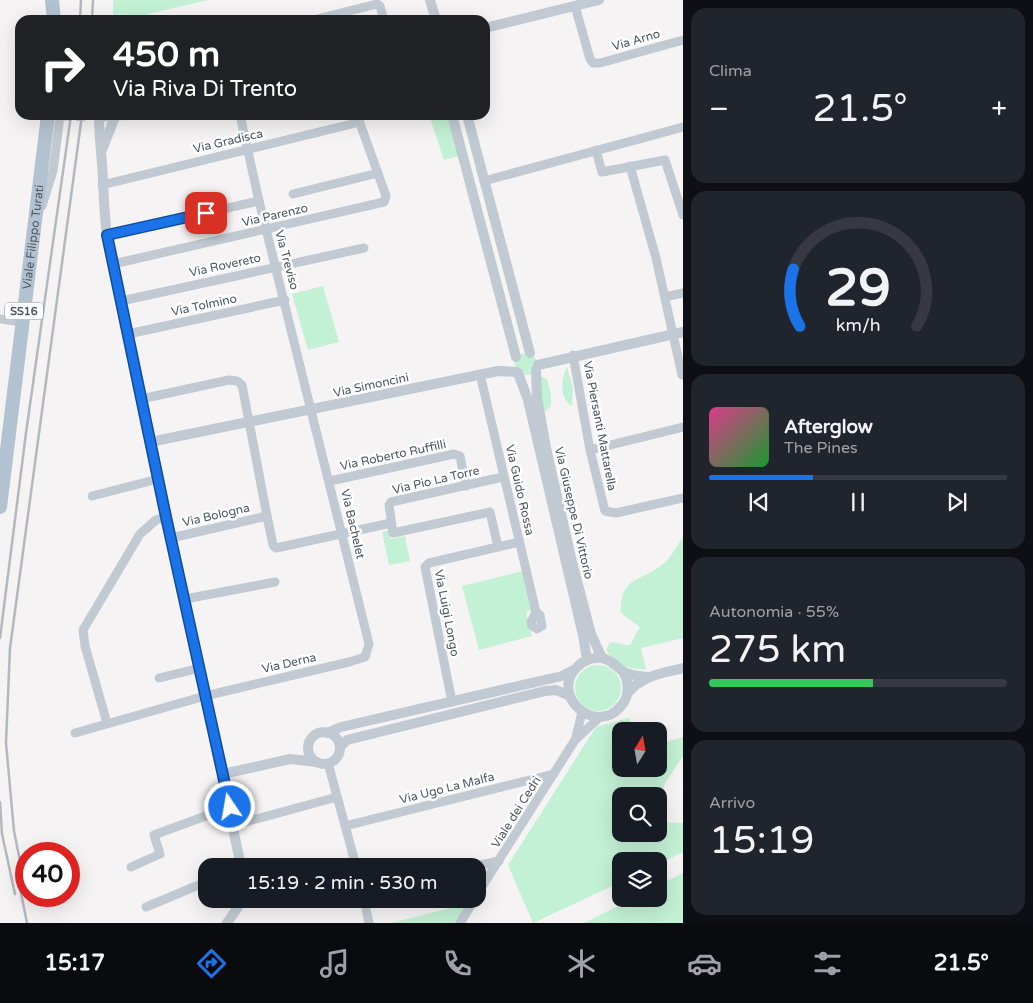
<!DOCTYPE html>
<html lang="it">
<head>
<meta charset="utf-8">
<style>
  :root { --surface:#171b24; --page:#20242c; --text:#f1f3f6; --muted:#9ea1a6; --line:#363941; --accent:#1a73e8 }
  body { margin:0; font-family:"Varela Round",sans-serif; background:var(--page); color:var(--text); height:100vh; display:flex; flex-direction:column; font-size:19px; white-space:nowrap }
  * { box-sizing:border-box; margin:0 }
  p { font-size:16px; color:var(--muted) }
  .icon { flex:none; width:28px; height:28px; fill:none; stroke:currentColor; stroke-width:2; stroke-linecap:round; stroke-linejoin:round }
  .map { position:relative; flex:1; overflow:hidden }
  .side { display:flex; flex-direction:column; gap:8px; padding:8px; background:#0d0f14; width:350px }
  .side>* { flex:none }
  .hud { position:absolute; left:15px; top:15px; width:475px; height:105px; border-radius:15px; box-shadow:0 5px 20px #0002; background:#202124; color:#fff; overflow:hidden }
  .needle { width:32px; rotate:11deg }
  .buttons { position:absolute; left:612px; top:722px; display:grid; gap:10px }
  .buttons a { display:grid; place-items:center; width:55px; height:55px; border-radius:10px; background:var(--surface); box-shadow:0 5px 20px #0002; font-size:25px }
  .speed { position:absolute; left:15px; top:842px; display:flex; gap:10px; font-size:25px; font-weight:700; text-align:center }
  .speed>* { display:grid; place-content:center; width:65px; height:65px; border-radius:50%; background:var(--surface); box-shadow:0 5px 20px #0002; line-height:1 }
  .speed .limit { border:8px solid #d22; background:#fff; color:#111 }
  .pin { position:absolute; display:grid; place-items:center; width:42px; height:42px; color:#fff; margin:-21px; border-radius:10px; box-shadow:0 2px 8px #0006 }
  .me { position:absolute; width:55px; margin:-28px; rotate:348deg; stroke-linejoin:round; filter:drop-shadow(0 0 4px #0008) }
  .turn { display:flex; align-items:center; gap:18px; height:105px; padding:0 15px; font-size:22px }
  .turn .icon { width:65px; height:65px; stroke-width:2.5 }
  .turn b { display:block; font-size:35px; line-height:42px }
  .big { font-size:38px; font-weight:600; line-height:1.1 }
  .side .widget { flex:1; display:flex; flex-direction:column; justify-content:center; gap:8px; min-width:0; padding:0 18px; border-radius:15px; background:var(--page) }
  .side .dial { align-items:center; gap:0 }
  .dial svg { height:130px; overflow:visible; fill:none; stroke:var(--line); stroke-width:7; stroke-linecap:round; text-anchor:middle }
  .dial text { fill:var(--text); stroke:none }
  .song { display:flex; align-items:center; gap:15px }
  .cover { width:60px; height:60px; border-radius:8px; background:linear-gradient(135deg,hsl(330 70% 55%),hsl(130 70% 35%)) }
  .played { height:5px; border-radius:2px; background:linear-gradient(90deg,var(--accent) 35%,var(--line) 35%) }
  .keys { display:flex; justify-content:space-around; direction:ltr }
  .heat { display:flex; justify-content:space-between; align-items:center; font-size:28px; direction:ltr }
  .charge { height:8px; border-radius:4px; background:linear-gradient(90deg,#34c759 55%,var(--line) 0) }
  .trip { position:absolute; left:198px; top:858px; width:288px; height:50px; border-radius:15px; background:var(--surface); box-shadow:0 5px 20px #0002; font-weight:600; line-height:50px; text-align:center }
  .dock { display:flex; height:80px; justify-content:space-around; align-items:center; background:#090b0e; color:var(--muted) }
  .dock .icon { width:35px; height:35px }
  .dock .selected { color:var(--accent) }
  .dock b { font-size:22px; color:var(--text) }
  main { display:flex; flex:1; min-height:0 }
  .map>svg:first-child { display:block }
  .green { fill:#c3f1d5 }
  .lines { fill:none; stroke-linecap:round; stroke-linejoin:round }
  .minor-tunnel { stroke:#caccce; stroke-width:9; stroke-dasharray:9 4.5; stroke-linecap:butt }
  .minor { stroke:#c1cad2; stroke-width:9 }
  .tertiary { stroke:#c1cad2; stroke-width:10 }
  .primary { stroke:#b3c2d1; stroke-width:14 }
  .rail { stroke:#b5b8bd; stroke-width:2.5 }
  .route-casing { stroke:#114b97; stroke-width:12 }
  .route { stroke:#1a73e8; stroke-width:9 }
  .labels { text-anchor:middle; stroke-width:5; stroke-linejoin:round; paint-order:stroke }
  .shield { fill:#fff; stroke:#808990; stroke-width:1 }
  .shield-label { font-size:11px; font-weight:bold; fill:#4a5661 }
  .street-label { font-size:12px; fill:#4a5661; stroke:#fff }
</style>
</head>
<body>
<main>
<div class="map">
<svg width="683" height="923" viewBox="0 0 683 923">
  <rect width="100%" height="100%" fill="#f5f3f3"/>
  <g class="green">
    <path d="M 113,0 L 208,0 L 123,20 L 122,14 L 113,16 Z"/>
    <path d="M 429,115 L 448,115 L 459,156 L 444,160 Z"/>
    <path d="M 323,286 L 339,342 L 308,350 L 292,294 Z"/>
    <circle cx="526" cy="364" r="11"/>
    <path d="M 567,367 L 573,388 L 572,406 C 559,400 561,378 567,367 Z"/>
    <path d="M 540,376 L 547,379 L 551,394 L 551,406 L 546,411 L 542,409 Z"/>
    <path d="M 389,530 L 391,539 L 405,536 L 410,561 L 389,565 L 382,532 Z"/>
    <path d="M 683,537 L 683,638 L 641,648 L 646,669 C 630,670 615,665 606,650 L 610,643 C 617,641 622,646 630,645 L 640,627 L 621,613 C 620,574 642,583 664,563 C 672,557 677,545 683,537 Z"/>
    <path d="M 523,571 L 533,610 L 526,612 L 532,636 L 479,650 L 462,586 Z"/>
    <circle cx="598" cy="688" r="23"/>
    <path d="M 629,718 L 634,731 L 621,731 L 621,769 L 659,769 L 659,744 L 683,737 L 683,756 L 665,783 L 659,804 L 659,796 L 621,796 L 621,834 L 659,834 L 659,822 L 683,823 L 683,852 L 659,864 L 659,861 L 621,861 L 621,882 L 533,923 L 508,865 L 596,727 Z"/>
    <path d="M 683,873 L 683,923 L 584,923 L 632,899 L 659,899 L 659,885 Z"/>
    <path d="M 467,904 L 455,923 L 391,923 Z"/>
  </g>
  <g class="lines">
    <path class="minor-tunnel" d="M 63,116 L 90,117"/>
    <g class="minor">
      <path d="M 575,6 L 590,59 L 593,63 L 600,63 L 683,40"/>
      <path d="M 313,20 L 377,4 L 380,6 L 384,20"/>
      <path d="M 596,150 L 602,172 L 665,160 L 683,215"/>
      <path d="M 630,166 L 656,258 L 682,375"/>
      <path d="M 484,181 L 683,127"/>
      <path d="M 102,185 L 360,122"/>
      <path d="M 293,194 L 378,173"/>
      <path d="M 42,206 L 53,171 L 60,116 L 63,116"/>
      <path d="M 107,235 L 259,201"/>
      <path d="M 113,264 L 384,202 L 386,196 L 357,115"/>
      <path d="M 665,297 L 683,293"/>
      <path d="M 121,301 L 364,248"/>
      <path d="M 0,319 L 22,322"/>
      <path d="M 128,334 L 285,300"/>
      <path d="M 573,355 L 590,450 L 605,511 L 616,513 L 683,498"/>
      <path d="M 480,374 L 536,612"/>
      <path d="M 141,399 L 229,380 L 237,381 L 242,385 L 267,516"/>
      <path d="M 590,450 L 683,427"/>
      <path d="M 330,481 L 454,454 L 460,456 L 466,486"/>
      <path d="M 92,496 L 158,479"/>
      <path d="M 171,538 L 267,516 L 273,545 L 276,548 L 391,523"/>
      <path d="M 498,547 L 490,512 L 393,533 L 389,505 L 391,502 L 503,477"/>
      <path d="M 185,599 L 275,582"/>
      <path d="M 536,612 L 540,615 L 542,626 L 537,629 L 532,626 L 531,622 Z"/>
      <path d="M 159,678 L 200,668"/>
      <path d="M 452,702 L 425,567 L 429,563 L 519,542"/>
      <path d="M 107,723 L 85,646 L 83,630 L 140,534 L 156,520 L 166,517"/>
      <path d="M 75,733 L 205,696 L 349,662 L 365,657 L 369,644 L 259,201 L 240,115"/>
      <path d="M 576,737 L 582,712"/>
      <path d="M 328,763 L 356,866"/>
      <path d="M 234,825 L 337,797"/>
      <path d="M 345,826 L 554,774"/>
      <path d="M 476,866 L 499,861"/>
      <path d="M 131,867 L 160,854 L 154,835 L 230,807"/>
      <path d="M 476,896 L 575,740 L 600,717"/>
      <path d="M 364,899 L 369,923"/>
      <path d="M 146,907 L 206,882"/>
      <path d="M 460,923 L 475,899"/>
    </g>
    <g class="tertiary">
      <path d="M 430,0 L 436,20"/>
      <path d="M 485,28 L 599,0"/>
      <path d="M 124,115 L 99,117 C 99,129 100,140 101,152 C 104,180 103,207 107,235 L 241,866"/>
      <path d="M 452,115 L 516,357"/>
      <path d="M 467,115 L 530,353"/>
      <path d="M 102,150 L 115,117"/>
      <path d="M 538,365 L 683,332"/>
      <path d="M 536,370 L 537,397 L 546,448 L 572,562 L 591,634 L 602,658"/>
      <path d="M 518,373 L 528,400 L 583,635 L 587,660"/>
      <path d="M 150,442 L 498,371 L 517,372"/>
      <path d="M 623,671 C 629,683 630,696 621,706 C 595,737 549,695 577,667 C 584,660 593,657 602,658 C 612,660 616,667 624,672 C 631,675 639,676 646,677"/>
      <path d="M 627,694 C 642,675 661,674 683,668"/>
      <circle cx="324" cy="748" r="16"/>
      <path d="M 327,733 L 341,727 L 562,676 L 574,670"/>
      <path d="M 340,747 L 347,740 L 545,691 L 556,690 L 570,696"/>
      <path d="M 223,774 L 290,759 L 317,762"/>
      <path d="M 227,923 L 238,907 L 240,899"/>
    </g>
    <g class="primary">
      <path d="M 52,0 L 54,20"/>
      <path id="s1" d="M 0,507 L 48,115"/>
    </g>
    <g class="rail">
      <path d="M 80,20 L 81,0"/>
      <path d="M 92,20 L 93,0"/>
      <path d="M 0,638 L 26,433 L 71,115"/>
      <path d="M 0,802 L 2,834 L 15,894"/>
      <path d="M 19,883 L 27,923"/>
      <path d="M 26,891 L 14,831 L 6,743 L 10,648 L 82,115"/>
    </g>
  </g>
  <g class="lines">
    <g class="route-casing">
      <path id="route" d="M 206,213 L 107,235 L 166,517 L 230,807"/>
    </g>
    <use href="#route" class="route"/>
  </g>
  <g class="labels">
    <rect class="shield" x="5" y="302.5" width="38" height="17" rx="4"/>
    <g class="shield-label">
      <text x="24" y="315">SS16</text>
    </g>
    <g class="street-label">
      <text transform="translate(636 40) rotate(-16)" y="4">Via Arno</text>
      <text transform="translate(228 141) rotate(-13)" y="4">Via Gradisca</text>
      <text transform="translate(275 215) rotate(-13)" y="4">Via Parenzo</text>
      <text dy="4" stroke="none"><textPath href="#s1" startOffset="272">Viale Filippo Turati</textPath></text>
      <text transform="translate(287 260) rotate(75)" y="4">Via Treviso</text>
      <text transform="translate(225 265) rotate(-12)" y="4">Via Rovereto</text>
      <text transform="translate(204 305) rotate(-12)" y="4">Via Tolmino</text>
      <text transform="translate(371 385) rotate(-12)" y="4">Via Simoncini</text>
      <text transform="translate(600 426) rotate(79)" y="4">Via Piersanti Mattarella</text>
      <text transform="translate(393 455) rotate(-12)" y="4">Via Roberto Ruffilli</text>
      <text transform="translate(436 480) rotate(-13)" y="4">Via Pio La Torre</text>
      <text transform="translate(520 490) rotate(77)" y="4">Via Guido Rossa</text>
      <text transform="translate(574 513) rotate(77)" y="4">Via Giuseppe Di Vittorio</text>
      <text transform="translate(216 515) rotate(-13)" y="4">Via Bologna</text>
      <text transform="translate(353 524) rotate(77)" y="4">Via Bachelet</text>
      <text transform="translate(447 613) rotate(79)" y="4">Via Luigi Longo</text>
      <text transform="translate(289 663) rotate(-13)" y="4">Via Derna</text>
      <text transform="translate(447 788) rotate(-14)" y="4">Via Ugo La Malfa</text>
      <text transform="translate(516 812) rotate(-58)" y="4">Viale dei Cedri</text>
    </g>
  </g>
</svg>
<div class="buttons">
<a><svg class="needle" viewBox="-14 -14 28 28"><path d="M0-13l5 13h-10z" fill="#e53935"/><path d="M0 13l5-13h-10z" fill="#9ea1a6"/></svg></a>
<a><svg class="icon" aria-label="search" viewBox="0 0 24 24"><circle cx="10" cy="10" r="6"/><path d="M15 15l6 6"/></svg></a>
<a><svg class="icon" aria-label="layers" viewBox="0 0 24 24"><path d="M12 4l9 5-9 5-9-5zM3 14l9 5 9-5"/></svg></a>
</div>
<div class="speed"><div class="limit">40</div></div>
<div class="pin" style="left:206px;top:213px;background:#d93025"><svg class="icon" aria-label="arrive" viewBox="0 0 24 24"><path d="M6 21V4h12l-3 4 3 4H6"/></svg></div>
<svg class="me" style="left:230px;top:807px" viewBox="-20 -20 40 40"><circle r="17" fill="#1a73e8" stroke="#fff" stroke-width="3"/><path d="M0-11L8 9 0 5-8 9z" fill="#fff"/></svg>
<div class="trip">15:19 · 2 min · 530 m</div>
<div class="hud">
<div class="turn"><svg class="icon" aria-label="right" viewBox="0 0 24 24"><path d="M7 20v-9h11M14 6l5 5-5 5"/></svg><div><b>450 m</b>Via Riva Di Trento</div></div>
</div>
</div>
<section class="side">
<div class="widget"><p>Clima</p>
<div class="heat"><a>−</a><b class="big">21.5°</b><a>+</a></div>
</div>
<div class="widget dial"><svg viewBox="0 0 100 80">
<path d="M14 69A42 42 0 1 1 86 69"/>
<path d="M14 69A42 42 0 0 1 10 34" stroke="#1a73e8"/>
<text x="50" y="56" font-size="32" font-weight="700">29</text>
<text x="50" y="72" font-size="11">km/h</text>
</svg></div>
<div class="widget">
<div class="song"><i class="cover"></i><div><b>Afterglow</b><p>The Pines</p></div></div>
<div class="played"></div>
<div class="keys"><svg class="icon" aria-label="previous" viewBox="0 0 24 24"><path d="M18 5L8 12l10 7zM5 5v14"/></svg><svg class="icon" aria-label="pause" viewBox="0 0 24 24"><path d="M8 5v14M16 5v14"/></svg><svg class="icon" aria-label="next" viewBox="0 0 24 24"><path d="M6 5l10 7-10 7zM19 5v14"/></svg></div>
</div>
<div class="widget"><p>Autonomia · 55%</p><b class="big">275 km</b><div class="charge"></div></div>
<div class="widget"><p>Arrivo</p><b class="big">15:19</b></div>
</section>
</main>
<nav class="dock">
<b>15:17</b>
<svg class="icon selected" aria-label="directions" viewBox="0 0 24 24"><path d="M12 3l9 9-9 9-9-9zM9 14v-3h6M13 9l2 2-2 2"/></svg>
<svg class="icon" aria-label="music" viewBox="0 0 24 24"><path d="M9 18V5l10-2v13"/><circle cx="6" cy="18" r="3"/><circle cx="16" cy="16" r="3"/></svg>
<svg class="icon" aria-label="phone" viewBox="0 0 24 24"><path d="M5 4h4l2 5-3 2q2 4 5 5l2-3 5 2v4C11 20 4 13 5 4z"/></svg>
<svg class="icon" aria-label="climate" viewBox="0 0 24 24"><path d="M12 3v18M4 7l16 10M4 17L20 7"/></svg>
<svg class="icon" aria-label="car" viewBox="0 0 24 24"><path d="M5 17H2v-5l4-1 3-4h7l3 4 3 1v5h-3M9 17h6M6 11h13"/><circle cx="7" cy="17" r="2"/><circle cx="17" cy="17" r="2"/></svg>
<svg class="icon" aria-label="filters" viewBox="0 0 24 24"><path d="M4 7h16M4 17h16"/><circle cx="9" cy="7" r="2"/><circle cx="15" cy="17" r="2"/></svg>
<b>21.5°</b>
</nav>
</body>
</html>
